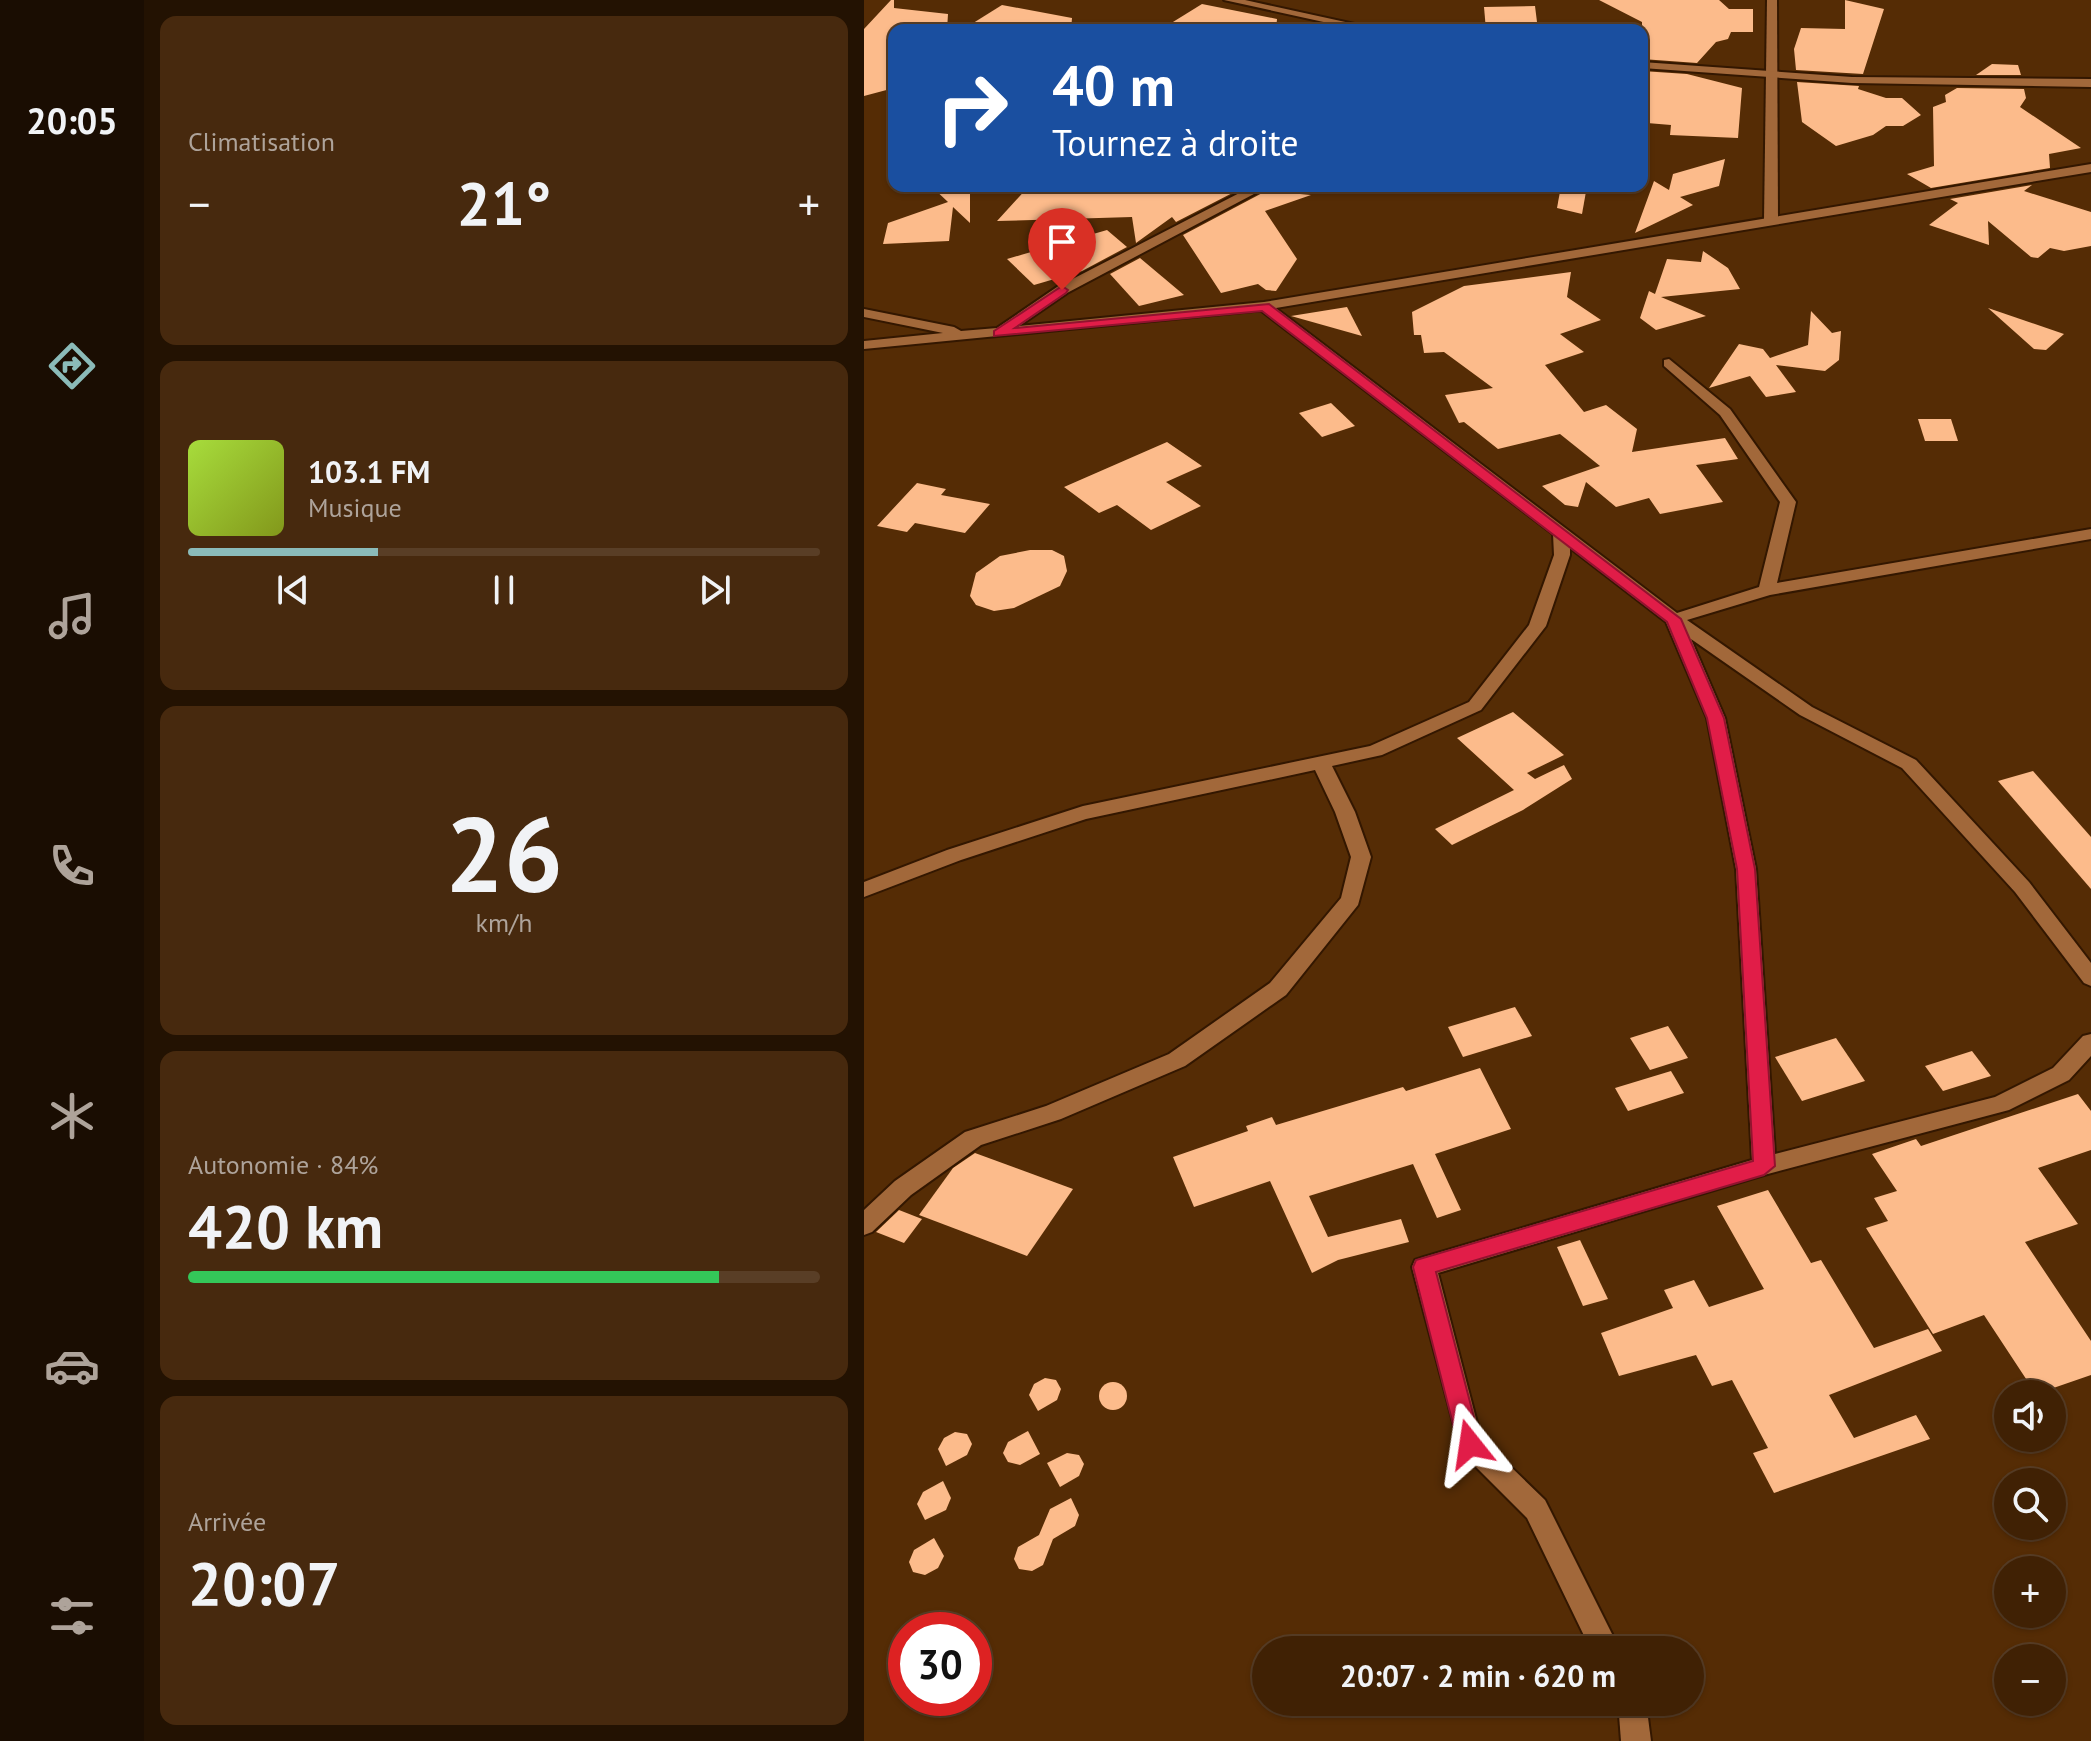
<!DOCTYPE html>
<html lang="fr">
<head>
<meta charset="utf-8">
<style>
  :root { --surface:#402104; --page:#47290e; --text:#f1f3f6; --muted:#aea39a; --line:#593e26; --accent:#8bbbb9 }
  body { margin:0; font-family:"PT Sans",sans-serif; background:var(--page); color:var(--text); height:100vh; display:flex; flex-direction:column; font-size:30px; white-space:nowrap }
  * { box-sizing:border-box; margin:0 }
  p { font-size:26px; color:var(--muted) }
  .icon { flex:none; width:44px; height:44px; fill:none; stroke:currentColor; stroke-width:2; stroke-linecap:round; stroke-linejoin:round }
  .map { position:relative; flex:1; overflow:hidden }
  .side { display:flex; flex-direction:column; gap:16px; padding:16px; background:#231202; width:720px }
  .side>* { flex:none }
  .hud { position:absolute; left:24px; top:24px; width:760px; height:168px; border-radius:16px; box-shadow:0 2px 6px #0004,0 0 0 2px var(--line); background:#1a4fa0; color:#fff; overflow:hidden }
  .tools { position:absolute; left:1130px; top:1380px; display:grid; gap:16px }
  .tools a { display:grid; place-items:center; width:72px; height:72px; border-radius:50%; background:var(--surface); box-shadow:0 2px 6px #0004,0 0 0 2px var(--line); font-size:40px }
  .speed { position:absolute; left:24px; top:1612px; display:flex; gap:16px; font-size:40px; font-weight:700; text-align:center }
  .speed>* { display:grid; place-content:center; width:104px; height:104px; border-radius:50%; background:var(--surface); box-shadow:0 2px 6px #0004,0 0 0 2px var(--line); line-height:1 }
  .speed .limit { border:12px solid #d22; background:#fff; color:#111 }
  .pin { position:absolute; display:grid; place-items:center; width:68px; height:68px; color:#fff; margin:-82px -34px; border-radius:50% 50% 50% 0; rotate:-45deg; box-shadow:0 0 8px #0007 }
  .pin .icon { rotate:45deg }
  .me { position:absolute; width:88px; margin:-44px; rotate:345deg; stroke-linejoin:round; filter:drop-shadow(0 0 6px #0008) }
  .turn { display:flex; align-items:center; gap:28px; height:168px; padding:0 32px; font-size:36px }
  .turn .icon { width:104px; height:104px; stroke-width:2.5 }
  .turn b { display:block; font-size:56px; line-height:68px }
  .big { font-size:60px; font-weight:800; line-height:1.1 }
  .side .widget { flex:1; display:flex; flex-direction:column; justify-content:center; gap:12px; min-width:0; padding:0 28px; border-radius:16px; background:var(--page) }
  .side .dial { align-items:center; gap:0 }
  .dial b { font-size:104px; line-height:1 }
  .song { display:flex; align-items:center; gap:24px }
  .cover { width:96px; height:96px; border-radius:12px; background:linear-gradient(135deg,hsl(80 70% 55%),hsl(70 70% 35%)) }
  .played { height:8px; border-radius:4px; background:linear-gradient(90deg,var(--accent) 30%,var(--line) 30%) }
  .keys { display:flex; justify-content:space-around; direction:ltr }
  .heat { display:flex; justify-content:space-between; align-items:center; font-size:44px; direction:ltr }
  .charge { height:12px; border-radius:6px; background:linear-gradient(90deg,#34c759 84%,var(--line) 0) }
  .trip { position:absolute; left:388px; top:1636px; width:452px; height:80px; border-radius:40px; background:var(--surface); box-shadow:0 2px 6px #0004,0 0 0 2px var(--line); font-weight:800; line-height:80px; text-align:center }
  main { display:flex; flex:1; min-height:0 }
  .dock { display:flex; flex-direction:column; width:144px; justify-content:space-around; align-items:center; background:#1a0d02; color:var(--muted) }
  .dock .icon { width:56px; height:56px }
  .dock .selected { color:var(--accent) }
  .dock b { font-size:36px; color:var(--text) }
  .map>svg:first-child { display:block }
  .building { fill:#fcbb8b }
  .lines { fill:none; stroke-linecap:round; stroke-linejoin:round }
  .street-casing { stroke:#331700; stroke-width:4 }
  .secondary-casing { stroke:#331700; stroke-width:4 }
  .street { fill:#a2683a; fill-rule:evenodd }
  .secondary { fill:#a2683a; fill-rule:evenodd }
  .route { fill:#e11d48; stroke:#92132f; stroke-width:2 }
</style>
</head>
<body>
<main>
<nav class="dock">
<b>20:05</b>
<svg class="icon selected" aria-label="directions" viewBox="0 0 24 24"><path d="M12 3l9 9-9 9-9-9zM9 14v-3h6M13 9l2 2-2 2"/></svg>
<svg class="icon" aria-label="music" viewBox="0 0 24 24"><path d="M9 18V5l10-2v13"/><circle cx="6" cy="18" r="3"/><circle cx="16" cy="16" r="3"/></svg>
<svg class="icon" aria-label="phone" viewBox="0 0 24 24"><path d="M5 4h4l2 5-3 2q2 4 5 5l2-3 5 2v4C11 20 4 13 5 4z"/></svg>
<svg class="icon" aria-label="climate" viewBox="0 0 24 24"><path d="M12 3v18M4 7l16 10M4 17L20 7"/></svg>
<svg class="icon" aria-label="car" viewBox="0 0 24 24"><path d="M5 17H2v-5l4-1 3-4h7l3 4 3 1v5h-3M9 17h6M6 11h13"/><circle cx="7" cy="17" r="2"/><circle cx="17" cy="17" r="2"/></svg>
<svg class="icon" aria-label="filters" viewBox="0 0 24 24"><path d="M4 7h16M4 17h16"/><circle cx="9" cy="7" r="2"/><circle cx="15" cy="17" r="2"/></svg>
</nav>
<section class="side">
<div class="widget"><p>Climatisation</p>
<div class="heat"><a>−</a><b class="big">21°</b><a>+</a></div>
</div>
<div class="widget">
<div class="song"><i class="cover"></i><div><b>103.1 FM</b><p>Musique</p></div></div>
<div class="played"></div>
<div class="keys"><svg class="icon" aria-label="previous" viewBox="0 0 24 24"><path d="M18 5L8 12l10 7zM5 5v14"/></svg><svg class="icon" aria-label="pause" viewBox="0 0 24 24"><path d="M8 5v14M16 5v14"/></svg><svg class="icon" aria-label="next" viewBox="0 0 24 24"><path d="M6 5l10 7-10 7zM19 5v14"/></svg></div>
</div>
<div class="widget dial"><b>26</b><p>km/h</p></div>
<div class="widget"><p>Autonomie · 84%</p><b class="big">420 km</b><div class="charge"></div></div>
<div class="widget"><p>Arrivée</p><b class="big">20:07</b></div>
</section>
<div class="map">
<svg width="1227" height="1741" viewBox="0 0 1227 1741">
  <rect width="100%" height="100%" fill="#552c05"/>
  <g class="building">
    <path d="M 27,0 L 30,0 L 30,8 L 84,14 L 83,30 L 30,30 L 30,88 L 0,96 L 0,29 Z"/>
    <path d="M 735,0 L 855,0 L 865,9 L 889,9 L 889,32 L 867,32 L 864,39 L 852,42 L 833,63 L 778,59 L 778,22 Z"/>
    <path d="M 981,0 L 1020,9 L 999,74 L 932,70 L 930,49 L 937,28 L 981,29 Z"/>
    <path d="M 338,4 L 413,19 L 412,30 L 296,30 Z"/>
    <path d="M 138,5 L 208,18 L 207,30 L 98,30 Z"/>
    <path d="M 671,6 L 674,30 L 622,30 L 620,7 Z"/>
    <path d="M 1128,64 L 1154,65 L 1157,75 L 1112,75 Z"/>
    <path d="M 778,71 L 823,74 L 878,88 L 874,138 L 806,135 L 807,125 L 783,123 L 785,119 L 779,118 L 784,108 L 778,107 Z"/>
    <path d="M 933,82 L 995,86 L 994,89 L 1022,98 L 1038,98 L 1057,115 L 1039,126 L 1022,126 L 1009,135 L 972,146 L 938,122 Z"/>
    <path d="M 1093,88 L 1160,89 L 1162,98 L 1156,107 L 1217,148 L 1185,154 L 1186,168 L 1067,188 L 1043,174 L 1070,166 L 1069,107 L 1082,102 L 1081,95 Z"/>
    <path d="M 861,159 L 855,186 L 816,197 L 829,205 L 771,233 L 790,181 L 805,190 L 809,174 Z"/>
    <path d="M 1168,185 L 1160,191 L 1227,212 L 1227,246 L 1200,251 L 1186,248 L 1174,258 L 1167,257 L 1124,221 L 1125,245 L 1065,225 L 1094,203 L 1086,199 Z"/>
    <path d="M 67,186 L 106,186 L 106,223 L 89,207 L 85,241 L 19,244 L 24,223 L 84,202 Z"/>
    <path d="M 165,186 L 382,186 L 312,222 L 308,217 L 272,243 L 268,217 L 133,221 Z"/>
    <path d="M 697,186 L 723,186 L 718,214 L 693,208 Z"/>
    <path d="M 402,191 L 447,195 L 401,211 L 433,259 L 412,291 L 402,290 L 394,284 L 357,293 L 319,235 Z"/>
    <path d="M 243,230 L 263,247 L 218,271 L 170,285 L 143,259 Z"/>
    <path d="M 839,251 L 864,268 L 876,289 L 797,297 L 842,316 L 792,330 L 776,318 L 785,291 L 791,294 L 803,259 L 837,262 Z"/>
    <path d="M 276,258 L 320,295 L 275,306 L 246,274 Z"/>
    <path d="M 707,272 L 703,297 L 737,320 L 696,334 L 720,352 L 681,365 L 720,412 L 742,405 L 773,429 L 768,452 L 861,438 L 874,459 L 832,465 L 859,502 L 796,514 L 785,498 L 752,507 L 722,482 L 714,507 L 701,505 L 678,486 L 736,466 L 696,434 L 634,449 L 600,422 L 595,423 L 581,395 L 629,388 L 580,352 L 560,353 L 557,335 L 550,335 L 548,312 L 600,286 Z"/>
    <path d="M 483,307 L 498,336 L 427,316 Z"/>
    <path d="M 1124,308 L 1200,334 L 1182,350 L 1170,349 Z"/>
    <path d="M 947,311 L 968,333 L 977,331 L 975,360 L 961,371 L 912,365 L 932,392 L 902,397 L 886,376 L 845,388 L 875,344 L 899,349 L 906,358 L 944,345 Z"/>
    <path d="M 467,403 L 491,426 L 458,437 L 435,413 Z"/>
    <path d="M 1054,419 L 1087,419 L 1094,441 L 1061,441 Z"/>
    <path d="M 303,442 L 338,466 L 302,482 L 337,506 L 287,530 L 253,505 L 235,513 L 200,487 Z"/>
    <path d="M 53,483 L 82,489 L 77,495 L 126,504 L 101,533 L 51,523 L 43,532 L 13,526 Z"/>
    <path d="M 166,550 L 188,550 L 200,556 L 203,571 L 196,586 L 150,608 L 130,611 L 112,605 L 106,596 L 112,573 L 136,556 Z"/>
    <path d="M 649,712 L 700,755 L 663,773 L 671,779 L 700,765 L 708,779 L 659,810 L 588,845 L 571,829 L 650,790 L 593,738 Z"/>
    <path d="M 1169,771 L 1227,837 L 1227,889 L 1134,781 Z"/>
    <path d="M 651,1007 L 668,1036 L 599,1057 L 584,1027 Z"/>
    <path d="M 804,1026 L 824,1058 L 786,1070 L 766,1038 Z"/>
    <path d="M 972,1038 L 1001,1081 L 938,1101 L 911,1057 Z"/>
    <path d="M 1108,1051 L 1127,1076 L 1079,1091 L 1061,1066 Z"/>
    <path d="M 616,1068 L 647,1129 L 571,1154 L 597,1210 L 573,1218 L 549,1164 L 445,1196 L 464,1237 L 537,1219 L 545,1242 L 474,1260 L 448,1273 L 406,1181 L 330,1207 L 309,1157 L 384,1131 L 382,1126 L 408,1117 L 412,1125 L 539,1087 L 542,1091 Z"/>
    <path d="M 807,1071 L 820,1093 L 764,1111 L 751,1088 Z"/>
    <path d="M 1214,1094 L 1227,1111 L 1227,1150 L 1174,1168 L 1214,1224 L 1161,1242 L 1227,1341 L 1227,1375 L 1172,1394 L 1120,1315 L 1069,1334 L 1002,1228 L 1024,1221 L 1010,1198 L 1033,1191 L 1008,1154 L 1052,1139 L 1057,1146 Z"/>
    <path d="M 111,1153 L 209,1189 L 163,1256 L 55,1215 L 89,1168 Z"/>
    <path d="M 904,1190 L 947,1263 L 957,1260 L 1010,1348 L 1064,1329 L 1078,1351 L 965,1395 L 990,1438 L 1052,1415 L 1066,1439 L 910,1493 L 889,1453 L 904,1448 L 868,1380 L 848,1386 L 832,1355 L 755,1376 L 737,1333 L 809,1308 L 800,1290 L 830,1280 L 845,1307 L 900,1289 L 853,1206 Z"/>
    <path d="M 35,1210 L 58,1219 L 40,1243 L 12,1232 Z"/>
    <path d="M 716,1240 L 744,1299 L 719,1306 L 693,1247 Z"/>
    <path d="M 181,1378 L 192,1380 L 197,1389 L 193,1400 L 174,1411 L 165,1395 L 170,1384 Z"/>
    <circle cx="249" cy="1396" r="14"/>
    <path d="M 164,1431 L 176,1454 L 156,1465 L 144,1462 L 139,1453 L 144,1442 Z"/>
    <path d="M 91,1432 L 103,1434 L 108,1444 L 103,1455 L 82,1466 L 74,1449 L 80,1438 Z"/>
    <path d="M 203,1453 L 215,1455 L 220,1464 L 215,1476 L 196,1487 L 183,1463 Z"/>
    <path d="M 79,1481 L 87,1498 L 82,1510 L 61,1520 L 53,1504 L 59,1492 Z"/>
    <path d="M 207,1498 L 215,1515 L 211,1526 L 189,1539 L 179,1565 L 168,1571 L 155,1569 L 150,1559 L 154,1547 L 175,1535 L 186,1509 Z"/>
    <path d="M 70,1538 L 80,1556 L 74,1568 L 61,1575 L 49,1572 L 45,1562 L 50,1550 Z"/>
  </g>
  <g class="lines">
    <g class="street-casing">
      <g id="street">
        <path d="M 903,0 L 913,0 L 914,220 L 907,224 L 900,220 Z"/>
        <path d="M 395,303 L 405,303 L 813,613 L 895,587 L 916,502 L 856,415 L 800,366 L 800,360 L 805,359 L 866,409 L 932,502 L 913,583 L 1227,529 L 1227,539 L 906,595 L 823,620 L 948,707 L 1052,760 L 1165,882 L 1227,963 L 1227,986 L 1220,983 L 1151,892 L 1038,768 L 936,715 L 827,639 L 861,718 L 892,869 L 911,1154 L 1131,1097 L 1189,1068 L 1219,1036 L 1227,1034 L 1227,1056 L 1205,1080 L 1145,1110 L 900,1175 L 574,1273 L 617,1438 L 681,1500 L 756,1650 L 727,1650 L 663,1518 L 597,1452 L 548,1267 L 551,1260 L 560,1257 L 888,1160 L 872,869 L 843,718 L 802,622 L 706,548 L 706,555 L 682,626 L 617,710 L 518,755 L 468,766 L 491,812 L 507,857 L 494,905 L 422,995 L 321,1066 L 197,1119 L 117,1145 L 47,1195 L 8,1232 L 0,1235 L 0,1210 L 31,1181 L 101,1132 L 182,1106 L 305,1054 L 406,983 L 477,898 L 487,857 L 471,812 L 451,770 L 222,819 L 97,860 L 0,897 L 0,882 L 83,850 L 219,806 L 506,746 L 605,702 L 665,625 L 690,555 L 689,534 L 395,309 Z"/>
        <path d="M 754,1702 L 782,1702 L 787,1741 L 757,1741 Z"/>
      </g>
    </g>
    <g class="secondary-casing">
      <g id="secondary">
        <path d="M 360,0 L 381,0 L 518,30 L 496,30 Z"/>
        <path d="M 778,62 L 988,77 L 1227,79 L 1227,87 L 988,83 L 778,68 Z"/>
        <path d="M 1227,164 L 1227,172 L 400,310 L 0,349 L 0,341 L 79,333 L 0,317 L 0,309 L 90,327 L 97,331 L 133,328 L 193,287 L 389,186 L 405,186 L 203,293 L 155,326 L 400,302 Z"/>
      </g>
    </g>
    <use href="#street" class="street"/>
    <use href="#secondary" class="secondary"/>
  </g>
  <path class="route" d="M 198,286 L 204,290 L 202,293 L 151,328 L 405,304 L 817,619 L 860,718 L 891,869 L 911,1166 L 900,1175 L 572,1272 L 617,1444 L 614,1451 L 606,1455 L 597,1451 L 594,1444 L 549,1267 L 552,1260 L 889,1161 L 873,869 L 843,718 L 803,622 L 398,311 L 130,336 L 130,331 Z"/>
</svg>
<div class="tools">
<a><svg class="icon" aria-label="sound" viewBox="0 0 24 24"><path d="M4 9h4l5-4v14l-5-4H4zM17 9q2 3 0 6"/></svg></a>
<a><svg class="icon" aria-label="search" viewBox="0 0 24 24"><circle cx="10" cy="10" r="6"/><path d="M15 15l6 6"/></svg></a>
<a>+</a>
<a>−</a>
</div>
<div class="speed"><div class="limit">30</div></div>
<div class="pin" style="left:198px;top:290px;background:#d93025"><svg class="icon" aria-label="arrive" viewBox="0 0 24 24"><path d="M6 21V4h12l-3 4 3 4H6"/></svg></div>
<svg class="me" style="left:606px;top:1444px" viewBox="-20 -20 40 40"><path d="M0-17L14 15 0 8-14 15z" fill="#e11d48" stroke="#fff" stroke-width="4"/></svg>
<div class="trip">20:07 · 2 min · 620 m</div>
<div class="hud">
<div class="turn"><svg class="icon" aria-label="right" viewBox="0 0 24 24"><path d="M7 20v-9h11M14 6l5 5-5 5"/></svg><div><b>40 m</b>Tournez à droite</div></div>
</div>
</div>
</main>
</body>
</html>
